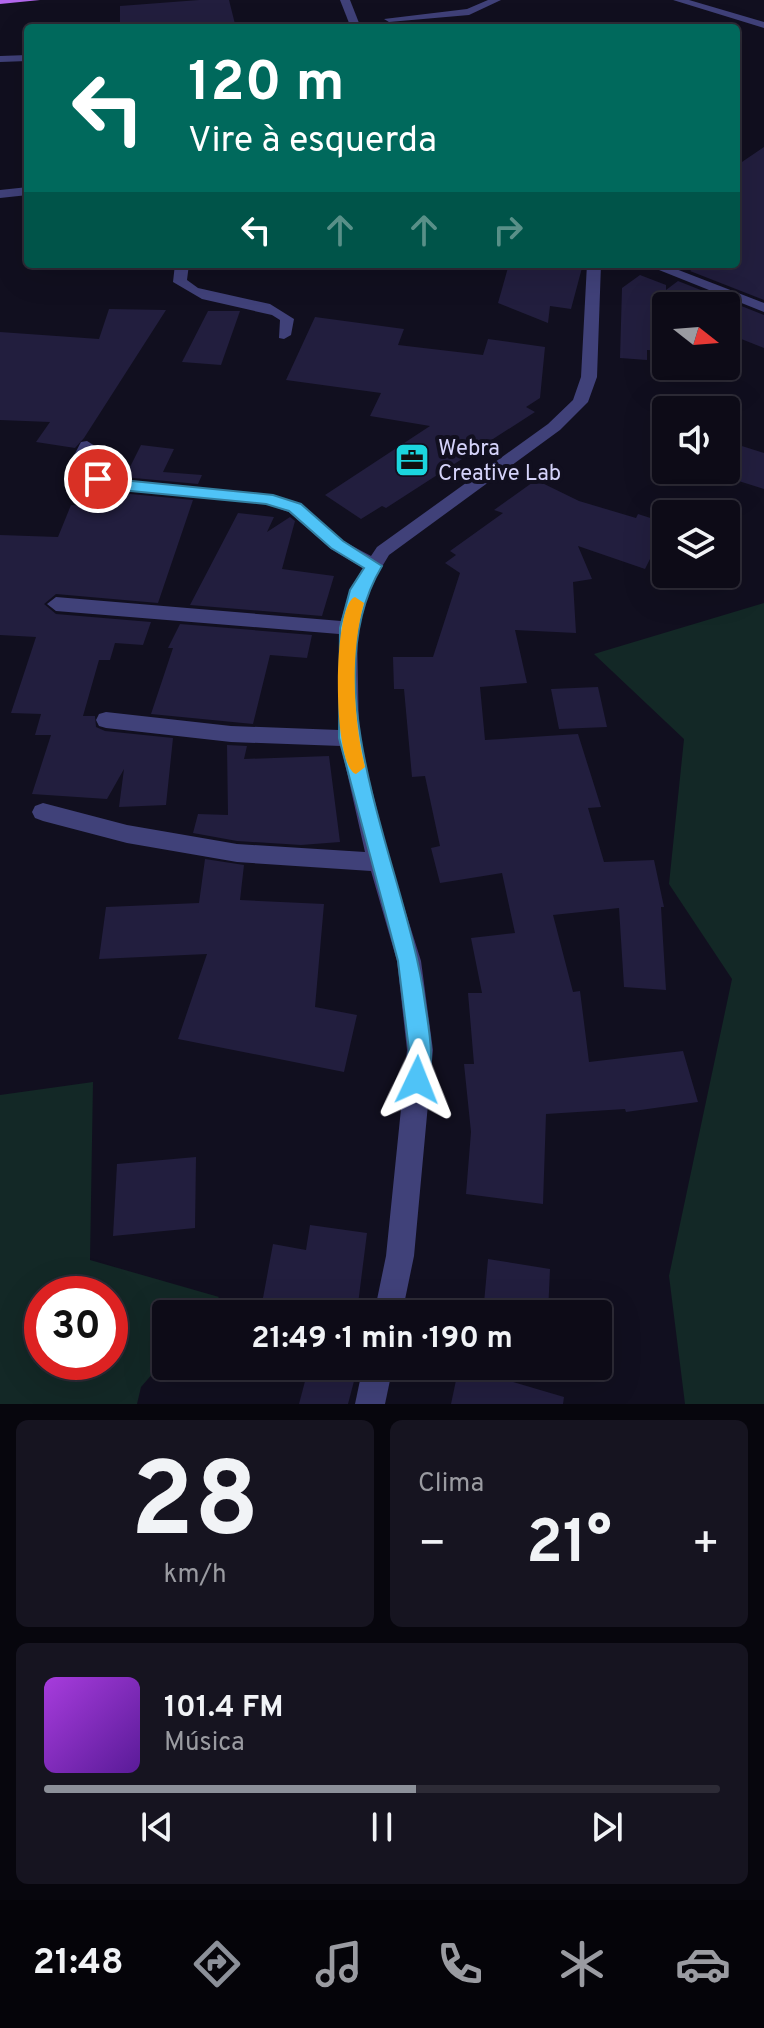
<!DOCTYPE html>
<html lang="pt">
<head>
<meta charset="utf-8">
<style>
  :root { --surface:#0d0b17; --page:#161420; --text:#f1f3f6; --muted:#9a9ba1; --line:#2d2b36; --accent:#8c9099 }
  body { margin:0; font-family:Overpass,sans-serif; background:var(--page); color:var(--text); height:100vh; display:flex; flex-direction:column; font-size:30px; white-space:nowrap }
  * { box-sizing:border-box; margin:0 }
  p { font-size:26px; color:var(--muted) }
  .icon { flex:none; width:44px; height:44px; fill:none; stroke:currentColor; stroke-width:2; stroke-linecap:round; stroke-linejoin:round }
  .map { position:relative; height:1404px; overflow:hidden }
  .details { display:flex; flex-direction:column; gap:16px; padding:16px; background:#07060d; flex:1 }
  .details>* { flex:none }
  .top-card { position:absolute; left:24px; top:24px; width:716px; height:244px; border-radius:8px; box-shadow:0 8px 32px #0002,0 0 0 2px var(--line); background:#00695c; color:#fff; overflow:hidden }
  .needle { width:52px; rotate:107deg }
  .controls { position:absolute; left:652px; top:292px; display:grid; gap:16px }
  .controls a { display:grid; place-items:center; width:88px; height:88px; border-radius:8px; background:var(--surface); box-shadow:0 8px 32px #0002,0 0 0 2px var(--line); font-size:40px }
  .speed { position:absolute; left:24px; top:1276px; display:flex; gap:16px; font-size:40px; font-weight:700; text-align:center }
  .speed>* { display:grid; place-content:center; width:104px; height:104px; border-radius:50%; background:var(--surface); box-shadow:0 8px 32px #0002,0 0 0 2px var(--line); line-height:1 }
  .speed .limit { border:12px solid #d22; background:#fff; color:#111 }
  .pin { position:absolute; display:grid; place-items:center; width:68px; height:68px; color:#fff; margin:-34px; border:4px solid #fff; border-radius:50%; box-shadow:0 2px 8px #0007 }
  .me { position:absolute; width:88px; margin:-44px; rotate:2deg; stroke-linejoin:round; filter:drop-shadow(0 0 6px #0008) }
  .turn { display:flex; align-items:center; gap:28px; height:168px; padding:0 32px; font-size:36px }
  .turn .icon { width:104px; height:104px; stroke-width:2.5 }
  .turn b { display:block; font-size:56px; line-height:68px }
  .lanes { display:flex; align-items:center; height:76px; padding:0 32px; background:#0003; justify-content:center; gap:40px; direction:ltr }
  .lanes .off { opacity:.35 }
  .big { font-size:60px; font-weight:700; line-height:1.1 }
  .details .tile { flex:1; display:flex; flex-direction:column; justify-content:center; gap:12px; min-width:0; padding:0 28px; border-radius:12px; background:var(--page) }
  .details .dial { align-items:center; gap:0 }
  .dial b { font-size:104px; line-height:1 }
  .song { display:flex; align-items:center; gap:24px }
  .cover { width:96px; height:96px; border-radius:12px; background:linear-gradient(135deg,hsl(280 70% 55%),hsl(270 70% 35%)) }
  .played { height:8px; border-radius:4px; background:linear-gradient(90deg,var(--accent) 55%,var(--line) 55%) }
  .keys { display:flex; justify-content:space-around; direction:ltr }
  .heat { display:flex; justify-content:space-between; align-items:center; font-size:44px; direction:ltr }
  .details .tiles { flex:1; display:grid; gap:16px; grid-template-columns:1fr 1fr }
  .tile:last-child { grid-column:span 2 }
  .trip { position:absolute; left:152px; top:1300px; width:460px; height:80px; border-radius:8px; background:var(--surface); box-shadow:0 8px 32px #0002,0 0 0 2px var(--line); font-weight:700; line-height:80px; text-align:center }
  .dock { display:flex; height:128px; justify-content:space-around; align-items:center; background:#050409; color:var(--muted) }
  .dock .icon { width:56px; height:56px }
  .dock .active { color:var(--accent) }
  .dock b { font-size:36px; color:var(--text) }
  .map>svg:first-child { display:block }
  .green { fill:#132826; fill-rule:evenodd }
  .building { fill:#221e3e }
  .lines { fill:none; stroke-linecap:round; stroke-linejoin:round }
  .minor { fill:#404179; fill-rule:evenodd }
  .major { fill:#b367ed; fill-rule:evenodd }
  .route { fill:#4fc3f7; stroke:#337fa1; stroke-width:2 }
  .slow { fill:#f59e0b }
  .labels { text-anchor:middle; stroke-width:8; stroke-linejoin:round; paint-order:stroke }
  .poi-label { font-size:22px; fill:#d5d3fa; stroke:#110f1f; text-anchor:start }
</style>
</head>
<body>
<div class="map">
<svg width="764" height="1404" viewBox="0 0 764 1404">
  <rect width="100%" height="100%" fill="#110f1f"/>
  <g class="green">
    <path d="M 764,603 L 764,1404 L 685,1404 L 669,1276 L 732,979 L 669,884 L 684,739 L 594,654 Z"/>
    <path d="M 93,1082 L 90,1260 L 219,1297 L 204,1314 L 166,1314 L 166,1358 L 141,1387 L 137,1404 L 0,1404 L 0,1095 ZM 42,1294 L 110,1294 L 110,1362 L 42,1362 Z"/>
  </g>
  <g class="building">
    <path d="M 199,0 L 229,0 L 236,28 L 120,28 L 120,6 Z"/>
    <path d="M 764,147 L 764,300 L 690,271 L 699,264 L 736,264 L 736,166 Z"/>
    <path d="M 509,264 L 583,264 L 571,309 L 550,306 L 548,323 L 498,303 Z"/>
    <path d="M 640,275 L 666,285 L 666,290 L 678,281 L 764,315 L 764,348 L 726,333 L 726,306 L 666,306 L 666,351 L 647,350 L 647,360 L 620,358 L 622,288 Z"/>
    <path d="M 109,309 L 166,310 L 84,438 L 75,448 L 36,442 L 50,422 L 0,420 L 0,332 L 99,339 Z"/>
    <path d="M 208,311 L 240,311 L 221,365 L 182,362 Z"/>
    <path d="M 315,317 L 404,329 L 398,345 L 483,355 L 488,339 L 545,347 L 540,398 L 526,407 L 535,412 L 386,508 L 382,506 L 361,519 L 325,495 L 430,426 L 370,416 L 381,393 L 286,380 Z"/>
    <path d="M 726,441 L 764,453 L 764,489 L 726,477 Z"/>
    <path d="M 141,445 L 174,449 L 163,472 L 202,475 L 198,484 L 113,476 L 100,468 L 129,469 Z"/>
    <path d="M 536,480 L 579,501 L 636,518 L 638,514 L 666,523 L 666,558 L 652,555 L 645,569 L 578,546 L 592,579 L 573,582 L 576,633 L 515,630 L 527,683 L 480,687 L 485,740 L 578,734 L 601,807 L 588,808 L 604,862 L 654,860 L 664,907 L 661,907 L 666,990 L 624,987 L 619,908 L 553,915 L 573,992 L 580,991 L 589,1062 L 683,1051 L 698,1102 L 626,1112 L 625,1109 L 546,1114 L 543,1204 L 466,1194 L 471,1132 L 464,1064 L 474,1064 L 468,993 L 482,993 L 471,938 L 515,933 L 502,873 L 440,883 L 431,848 L 440,846 L 425,776 L 412,777 L 404,689 L 394,689 L 393,657 L 433,657 L 460,573 L 445,563 L 456,555 L 450,551 L 503,513 L 494,510 Z"/>
    <path d="M 92,486 L 110,492 L 193,500 L 158,603 L 56,594 L 44,604 L 56,614 L 151,622 L 143,645 L 115,643 L 110,660 L 99,660 L 83,716 L 95,716 L 96,727 L 105,731 L 173,738 L 166,805 L 119,807 L 124,769 L 107,799 L 32,794 L 51,735 L 35,735 L 41,714 L 11,713 L 36,637 L 0,635 L 0,535 L 58,537 L 71,505 L 84,506 Z"/>
    <path d="M 238,513 L 274,517 L 267,532 L 290,517 L 295,521 L 282,569 L 334,576 L 322,616 L 190,605 Z"/>
    <path d="M 180,624 L 312,635 L 307,658 L 270,655 L 253,724 L 151,714 L 173,648 L 168,648 Z"/>
    <path d="M 598,687 L 607,727 L 559,729 L 551,689 Z"/>
    <path d="M 227,745 L 247,746 L 244,759 L 329,756 L 340,842 L 301,845 L 237,841 L 193,833 L 198,814 L 228,815 Z"/>
    <path d="M 205,859 L 244,865 L 240,900 L 324,904 L 315,1007 L 357,1015 L 344,1072 L 178,1039 L 207,954 L 99,959 L 106,907 L 199,903 Z"/>
    <path d="M 196,1157 L 195,1228 L 113,1236 L 117,1164 Z"/>
    <path d="M 310,1225 L 367,1233 L 357,1312 L 263,1298 L 273,1244 L 306,1250 Z"/>
    <path d="M 488,1259 L 550,1269 L 548,1314 L 483,1314 Z"/>
    <path d="M 309,1366 L 358,1366 L 348,1404 L 299,1404 Z"/>
    <path d="M 459,1366 L 564,1397 L 563,1404 L 451,1404 Z"/>
  </g>
  <g class="lines">
    <g class="minor">
      <path d="M 340,0 L 350,0 L 361,28 L 351,28 Z"/>
      <path d="M 488,0 L 501,0 L 469,15 L 389,22 L 384,19 L 467,9 Z"/>
      <path d="M 673,0 L 689,0 L 764,22 L 764,28 Z"/>
      <path d="M 28,55 L 28,61 L 0,62 L 0,56 Z"/>
      <path d="M 28,187 L 28,195 L 0,198 L 0,190 Z"/>
      <path d="M 175,264 L 189,264 L 187,280 L 198,288 L 270,304 L 294,319 L 291,335 L 284,339 L 279,338 L 280,320 L 272,315 L 202,299 L 173,282 Z"/>
      <path d="M 587,264 L 601,264 L 597,377 L 588,402 L 560,430 L 389,555 L 368,590 L 357,628 L 359,738 L 390,862 L 421,961 L 433,1050 L 414,1256 L 402,1314 L 374,1314 L 386,1256 L 407,1050 L 397,961 L 371,871 L 237,862 L 127,843 L 43,821 L 35,818 L 32,812 L 35,806 L 43,803 L 127,825 L 237,844 L 365,852 L 341,746 L 231,742 L 106,728 L 99,726 L 96,720 L 99,714 L 106,712 L 231,726 L 339,730 L 339,634 L 56,611 L 47,604 L 56,597 L 341,621 L 350,590 L 363,568 L 331,549 L 289,512 L 266,504 L 110,489 L 86,480 L 70,463 L 81,442 L 87,441 L 95,446 L 87,463 L 112,479 L 274,495 L 301,504 L 343,541 L 371,556 L 377,547 L 548,424 L 573,400 L 581,377 Z"/>
      <path d="M 644,264 L 663,264 L 764,303 L 764,312 Z"/>
      <path d="M 363,1366 L 393,1366 L 385,1404 L 355,1404 Z"/>
    </g>
    <path class="major" d="M 0,0 L 40,0 L 0,4 Z"/>
  </g>
  <path class="route" d="M 98,474 L 112,479 L 273,495 L 301,504 L 343,541 L 382,566 C 308,689 408,872 425,1003 C 429,1031 436,1062 425,1088 L 417,1091 L 409,1088 L 405,1080 L 409,1050 L 398,961 L 339,738 L 340,628 L 350,590 L 364,568 L 331,548 L 289,511 L 266,504 L 110,489 L 91,479 Z"/>
  <path class="slow" d="M 355,597 L 364,603 C 350,653 353,717 365,767 L 356,774 C 332,767 332,604 355,597 Z"/>
  <defs>
    <g id="office-square" transform="scale(1.8)"><rect x="-9" y="-9" width="18" height="18" rx="4" fill="#1bd6de" stroke="#110f1f"/><path d="M-6-3h4V-5.5h4V-3h4V5H-6ZM-1-4.5V-3h2v-1.5ZM-6 0V1H6V0Z" fill="#111"/></g>
  </defs>
  <g fill-rule="evenodd">
    <use href="#office-square" x="412" y="460"/>
  </g>
  <g class="labels">
    <g class="poi-label">
      <text x="438" y="455">Webra<tspan x="438" dy="25">Creative Lab</tspan></text>
    </g>
  </g>
</svg>
<div class="controls">
<a><svg class="needle" viewBox="-14 -14 28 28"><path d="M0-13l5 13h-10z" fill="#e53935"/><path d="M0 13l5-13h-10z" fill="#9a9ba1"/></svg></a>
<a><svg class="icon" aria-label="sound" viewBox="0 0 24 24"><path d="M4 9h4l5-4v14l-5-4H4zM17 9q2 3 0 6"/></svg></a>
<a><svg class="icon" aria-label="layers" viewBox="0 0 24 24"><path d="M12 4l9 5-9 5-9-5zM3 14l9 5 9-5"/></svg></a>
</div>
<div class="speed"><div class="limit">30</div></div>
<div class="pin" style="left:98px;top:479px;background:#d93025"><svg class="icon" aria-label="arrive" viewBox="0 0 24 24"><path d="M6 21V4h12l-3 4 3 4H6"/></svg></div>
<svg class="me" style="left:417px;top:1080px" viewBox="-20 -20 40 40"><path d="M0-17L14 15 0 8-14 15z" fill="#4fc3f7" stroke="#fff" stroke-width="4"/></svg>
<div class="trip">21:49 · 1 min · 190 m</div>
<div class="top-card">
<div class="turn"><svg class="icon" aria-label="left" viewBox="0 0 24 24"><path d="M17 20v-9H6M10 6l-5 5 5 5"/></svg><div><b>120 m</b>Vire à esquerda</div></div>
<div class="lanes"><svg class="icon" aria-label="left" viewBox="0 0 24 24"><path d="M17 20v-9H6M10 6l-5 5 5 5"/></svg><svg class="icon off" aria-label="ahead" viewBox="0 0 24 24"><path d="M12 20V5M6 11l6-6 6 6"/></svg><svg class="icon off" aria-label="ahead" viewBox="0 0 24 24"><path d="M12 20V5M6 11l6-6 6 6"/></svg><svg class="icon off" aria-label="right" viewBox="0 0 24 24"><path d="M7 20v-9h11M14 6l5 5-5 5"/></svg></div>
</div>
</div>
<section class="details">
<div class="tiles">
<div class="tile dial"><b>28</b><p>km/h</p></div>
<div class="tile"><p>Clima</p>
<div class="heat"><a>−</a><b class="big">21°</b><a>+</a></div>
</div>
<div class="tile">
<div class="song"><i class="cover"></i><div><b>101.4 FM</b><p>Música</p></div></div>
<div class="played"></div>
<div class="keys"><svg class="icon" aria-label="previous" viewBox="0 0 24 24"><path d="M18 5L8 12l10 7zM5 5v14"/></svg><svg class="icon" aria-label="pause" viewBox="0 0 24 24"><path d="M8 5v14M16 5v14"/></svg><svg class="icon" aria-label="next" viewBox="0 0 24 24"><path d="M6 5l10 7-10 7zM19 5v14"/></svg></div>
</div>
</div>
</section>
<nav class="dock">
<b>21:48</b>
<svg class="icon active" aria-label="directions" viewBox="0 0 24 24"><path d="M12 3l9 9-9 9-9-9zM9 14v-3h6M13 9l2 2-2 2"/></svg>
<svg class="icon" aria-label="music" viewBox="0 0 24 24"><path d="M9 18V5l10-2v13"/><circle cx="6" cy="18" r="3"/><circle cx="16" cy="16" r="3"/></svg>
<svg class="icon" aria-label="phone" viewBox="0 0 24 24"><path d="M5 4h4l2 5-3 2q2 4 5 5l2-3 5 2v4C11 20 4 13 5 4z"/></svg>
<svg class="icon" aria-label="climate" viewBox="0 0 24 24"><path d="M12 3v18M4 7l16 10M4 17L20 7"/></svg>
<svg class="icon" aria-label="car" viewBox="0 0 24 24"><path d="M5 17H2v-5l4-1 3-4h7l3 4 3 1v5h-3M9 17h6M6 11h13"/><circle cx="7" cy="17" r="2"/><circle cx="17" cy="17" r="2"/></svg>
</nav>
</body>
</html>
